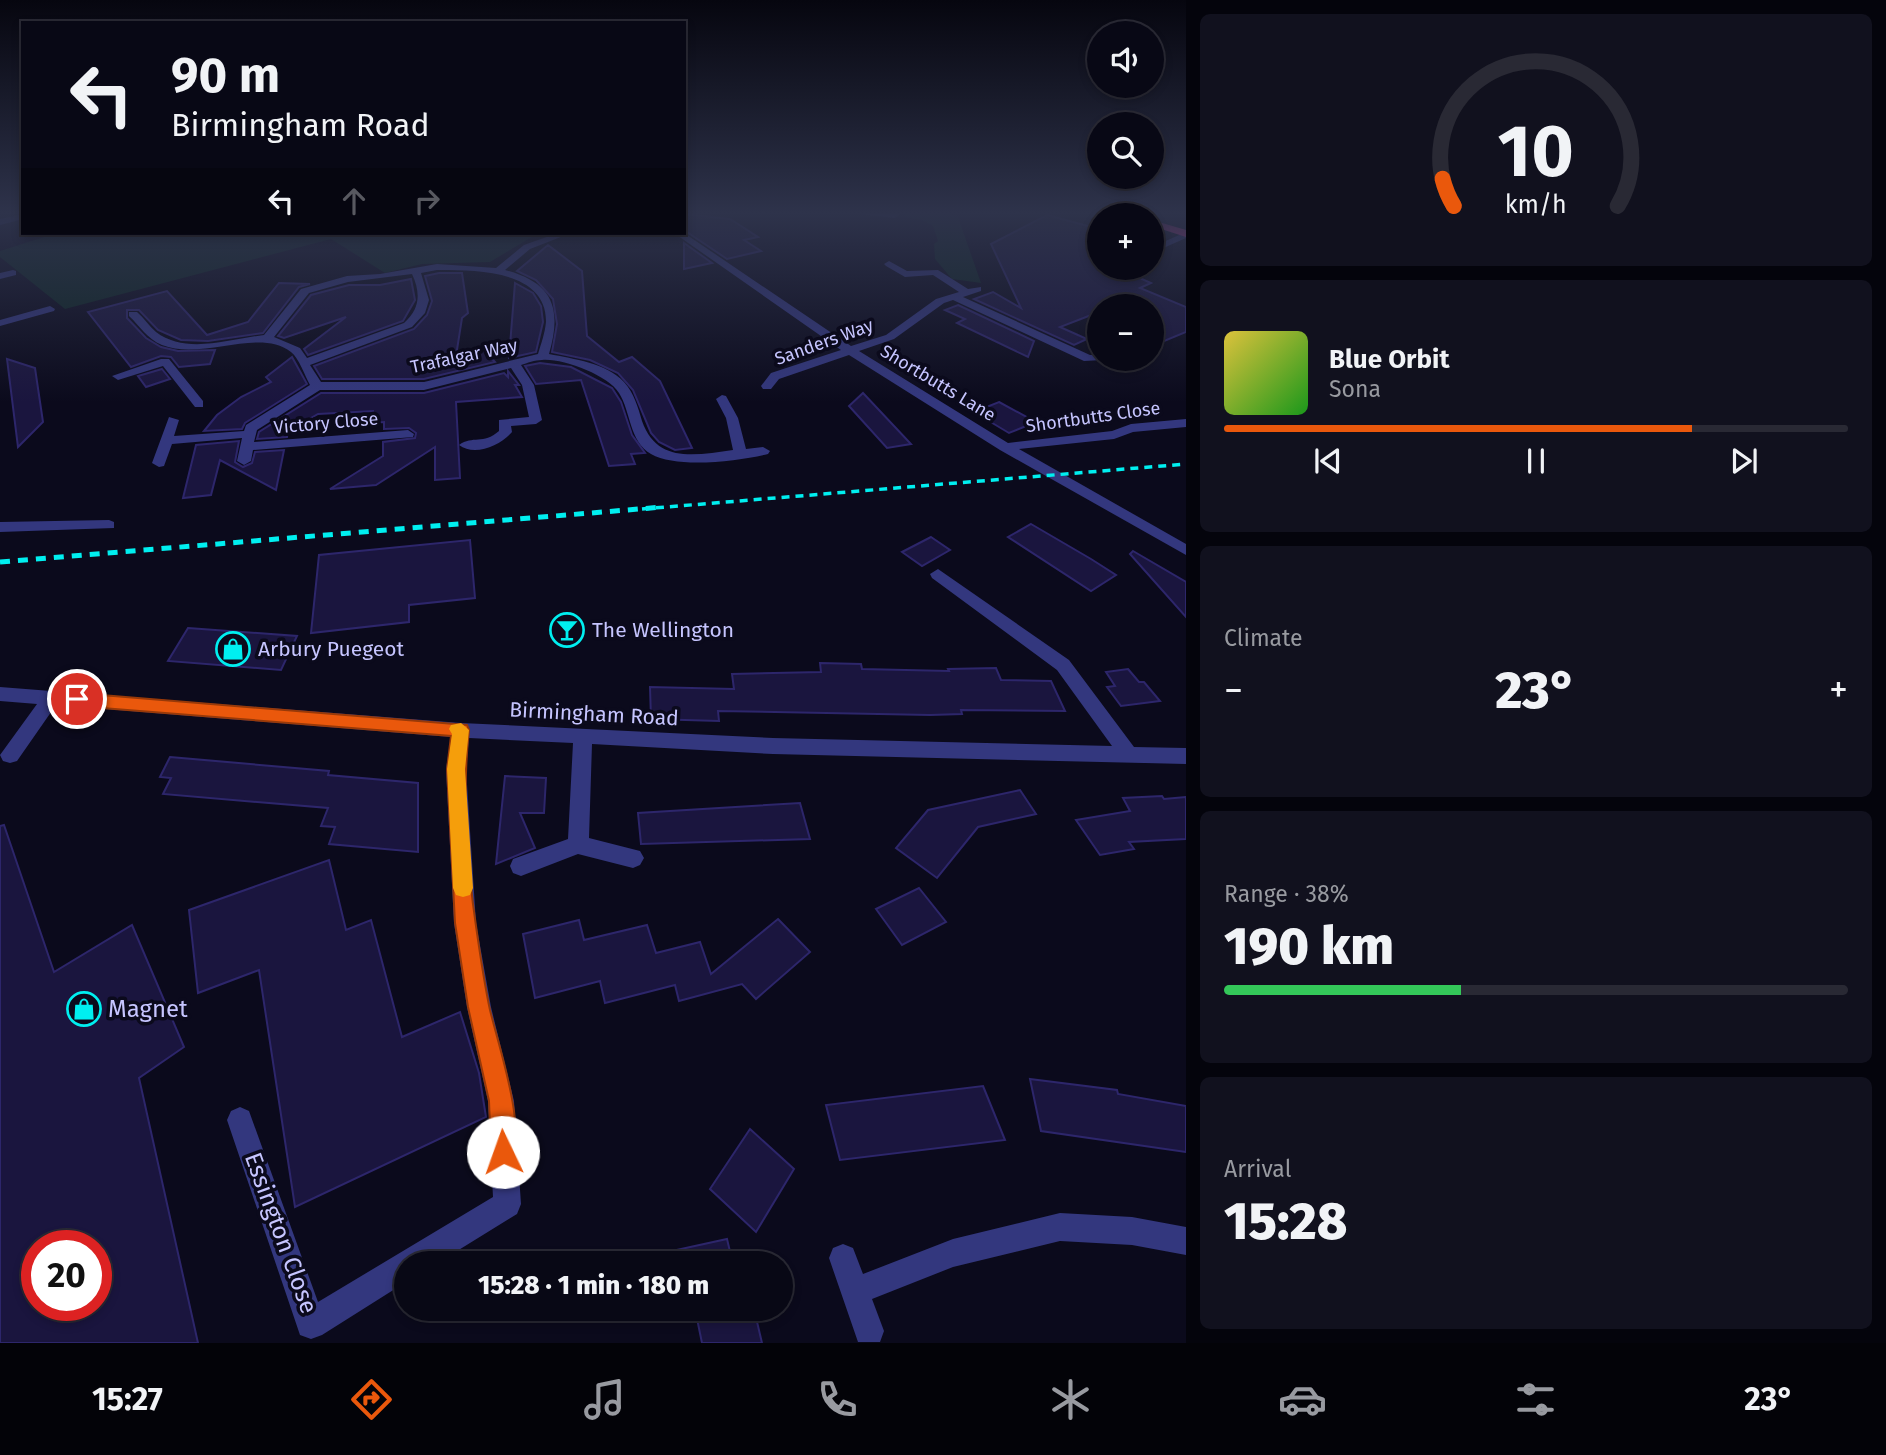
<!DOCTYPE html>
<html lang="en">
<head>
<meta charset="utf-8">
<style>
  :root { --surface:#080815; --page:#11111e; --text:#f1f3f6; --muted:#989aa0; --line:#292934; --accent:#ea580c }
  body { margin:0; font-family:"Fira Sans",sans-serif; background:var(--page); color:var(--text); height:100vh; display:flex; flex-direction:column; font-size:26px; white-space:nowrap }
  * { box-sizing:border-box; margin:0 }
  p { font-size:23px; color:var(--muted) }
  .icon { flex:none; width:38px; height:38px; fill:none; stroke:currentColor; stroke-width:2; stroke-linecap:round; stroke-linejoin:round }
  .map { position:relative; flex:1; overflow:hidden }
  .sheet { display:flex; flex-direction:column; gap:14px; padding:14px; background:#04040c; width:700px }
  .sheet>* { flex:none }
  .banner { position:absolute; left:21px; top:21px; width:665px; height:214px; border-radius:0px; box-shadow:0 4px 10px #0003,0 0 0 2px var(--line); background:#080815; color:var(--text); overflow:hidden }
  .fabs { position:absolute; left:1087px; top:21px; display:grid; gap:14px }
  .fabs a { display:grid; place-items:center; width:77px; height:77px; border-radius:50%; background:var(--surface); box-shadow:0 4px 10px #0003,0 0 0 2px var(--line); font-size:35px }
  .speed { position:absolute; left:21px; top:1230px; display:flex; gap:14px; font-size:35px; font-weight:700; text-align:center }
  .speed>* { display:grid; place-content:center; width:91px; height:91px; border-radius:50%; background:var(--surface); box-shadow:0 4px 10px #0003,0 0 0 2px var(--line); line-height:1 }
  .speed .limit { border:10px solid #d22; background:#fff; color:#111 }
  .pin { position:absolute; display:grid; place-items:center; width:60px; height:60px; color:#fff; margin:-30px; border:4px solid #fff; border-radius:50%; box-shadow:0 2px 7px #0007 }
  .me { position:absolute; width:77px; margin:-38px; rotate:357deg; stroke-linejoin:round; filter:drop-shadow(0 0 5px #0008) }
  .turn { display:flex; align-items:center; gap:24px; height:147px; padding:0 35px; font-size:32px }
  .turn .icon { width:91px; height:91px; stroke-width:2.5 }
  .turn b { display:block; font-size:49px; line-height:60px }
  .lanes { display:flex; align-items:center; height:66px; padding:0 35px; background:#0003; justify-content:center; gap:35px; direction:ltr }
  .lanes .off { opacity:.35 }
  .big { font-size:52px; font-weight:800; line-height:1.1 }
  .sheet .widget { flex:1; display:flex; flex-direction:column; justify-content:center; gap:10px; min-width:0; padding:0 24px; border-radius:10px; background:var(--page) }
  .sheet .dial { align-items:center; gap:0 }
  .dial svg { height:182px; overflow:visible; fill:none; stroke:var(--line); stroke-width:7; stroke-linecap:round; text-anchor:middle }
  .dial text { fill:var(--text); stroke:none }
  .song { display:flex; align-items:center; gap:21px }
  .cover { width:84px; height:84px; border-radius:10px; background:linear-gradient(135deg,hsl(50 70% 55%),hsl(120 70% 35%)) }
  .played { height:7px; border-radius:4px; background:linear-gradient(90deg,var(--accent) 75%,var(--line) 75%) }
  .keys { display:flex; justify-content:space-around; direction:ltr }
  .heat { display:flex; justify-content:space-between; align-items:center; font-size:38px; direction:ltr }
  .charge { height:10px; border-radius:5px; background:linear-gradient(90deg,#34c759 38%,var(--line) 0) }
  .trip { position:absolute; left:394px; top:1251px; width:399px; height:70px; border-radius:35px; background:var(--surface); box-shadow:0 4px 10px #0003,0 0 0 2px var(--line); font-weight:800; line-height:70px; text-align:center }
  .tab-bar { display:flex; height:112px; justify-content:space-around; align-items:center; background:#030308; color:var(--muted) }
  .tab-bar .icon { width:49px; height:49px }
  .tab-bar .on { color:var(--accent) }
  .tab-bar b { font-size:32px; color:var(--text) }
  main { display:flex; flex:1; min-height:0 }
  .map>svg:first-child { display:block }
  .green { fill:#0d2623 }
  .building { fill:#1a153e; stroke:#2d266b; stroke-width:2; fill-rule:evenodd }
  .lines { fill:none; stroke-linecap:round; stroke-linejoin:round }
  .minor { fill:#33377e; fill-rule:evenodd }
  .highway { fill:#ff40ae; fill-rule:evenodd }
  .rail-far1 { stroke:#00eff0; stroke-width:3.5; stroke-dasharray:8 6; stroke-linecap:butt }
  .rail { stroke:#00eff0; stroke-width:5; stroke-dasharray:10 8; stroke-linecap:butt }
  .route { fill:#ea580c; stroke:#983908; stroke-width:2 }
  .slow { fill:#f59e0b }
  .labels { text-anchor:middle; stroke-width:7; stroke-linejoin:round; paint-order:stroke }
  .far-street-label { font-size:18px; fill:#c6c5ff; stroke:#0b0a1c }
  .poi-label { font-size:21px; fill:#c6c5ff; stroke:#0b0a1c; text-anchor:start }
  .street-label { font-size:21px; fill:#c6c5ff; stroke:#0b0a1c }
  .near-poi-label { font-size:24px; fill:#c6c5ff; stroke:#0b0a1c; text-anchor:start }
  .near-street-label { font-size:24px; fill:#c6c5ff; stroke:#0b0a1c }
</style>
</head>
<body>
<main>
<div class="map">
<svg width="1186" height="1343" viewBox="0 0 1186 1343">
  <rect width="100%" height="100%" fill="#0b0a1c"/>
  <g class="green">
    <path d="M 903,214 L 954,214 L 958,217 L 981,283 L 952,279 L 935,259 L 934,244 L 938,241 L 933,226 L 922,220 L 905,217 Z"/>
    <path d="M 57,233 L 532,233 L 535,235 L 490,262 L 422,264 L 385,273 L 331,239 L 65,309 L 0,257 L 0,251 Z"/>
  </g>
  <g class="building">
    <path d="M 684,214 L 730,219 L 758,237 L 744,240 L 761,251 L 727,259 L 684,230 Z"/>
    <path d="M 1047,215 L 1099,229 L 1099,268 L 1117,268 L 1151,283 L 1140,288 L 1186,307 L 1186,332 L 1152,346 L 1152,306 L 1099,306 L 1099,312 L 1060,327 L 1087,339 L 1074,345 L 974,299 L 993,292 L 1021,308 L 991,244 Z"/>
    <path d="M 684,243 L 712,263 L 684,269 Z"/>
    <path d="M 548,245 L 582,271 L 587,336 L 619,362 L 632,357 L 660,381 L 692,448 L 675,450 L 659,442 L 651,433 L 633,390 L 618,373 L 590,360 L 552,352 L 557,324 L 553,299 L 536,280 L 517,271 Z"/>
    <path d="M 439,273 L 462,273 L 468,313 L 462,318 L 456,356 L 483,349 L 495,362 L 424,379 L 322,379 L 314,366 L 414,329 L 427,315 L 432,301 L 425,276 Z"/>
    <path d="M 411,279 L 415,300 L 403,321 L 308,355 L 304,349 L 346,317 L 284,338 L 278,336 L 311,295 L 349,285 L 380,285 Z"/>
    <path d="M 279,283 L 310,284 L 299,287 L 263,333 L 208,341 L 181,340 L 158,330 L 139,310 L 127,310 L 127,318 L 146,338 L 161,347 L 178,351 L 215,350 L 210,364 L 179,367 L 171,357 L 161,356 L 131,367 L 88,312 L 167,291 L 207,335 L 248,322 Z"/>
    <path d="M 515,283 L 533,293 L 541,306 L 543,322 L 536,352 L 509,358 Z"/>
    <path d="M 958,305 L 1034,341 L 1028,357 L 957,323 L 965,319 L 945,310 Z"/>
    <path d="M 292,357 L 307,384 L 245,423 L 242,429 L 204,431 L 217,415 L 241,397 L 271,382 L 266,377 Z"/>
    <path d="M 7,359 L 35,368 L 43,422 L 18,447 Z"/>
    <path d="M 540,363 L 571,367 L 612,388 L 621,402 L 632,435 L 645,453 L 631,454 L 635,464 L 609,466 L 581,380 L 536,384 L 525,366 Z"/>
    <path d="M 162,369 L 170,379 L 146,387 L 138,376 Z"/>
    <path d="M 508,371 L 519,385 L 515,385 L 522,397 L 456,402 L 460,478 L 435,480 L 435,447 L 376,485 L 330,489 L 383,456 L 383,442 L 415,438 L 416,433 L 409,428 L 384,429 L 384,422 L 372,423 L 373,411 L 318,414 L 299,425 L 298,429 L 288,430 L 287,437 L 257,439 L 259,432 L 321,393 L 424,393 L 504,373 L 508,377 Z"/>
    <path d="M 863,393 L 911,444 L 887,448 L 849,406 Z"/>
    <path d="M 999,402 L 1036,422 L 1009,433 L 974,412 Z"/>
    <path d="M 239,441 L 235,462 L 243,467 L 252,463 L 255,452 L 284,450 L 276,490 L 220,460 L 211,495 L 183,498 L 196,445 Z"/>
    <path d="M 1031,524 L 1091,559 L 1116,575 L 1091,591 L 1008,537 Z"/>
    <path d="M 931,537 L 950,550 L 922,566 L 902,552 Z"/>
    <path d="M 470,540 L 475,598 L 409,605 L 409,622 L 311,633 L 319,555 Z"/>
    <path d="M 1133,551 L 1186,582 L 1186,617 L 1130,554 Z"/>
    <path d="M 188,628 L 297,636 L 281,670 L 168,661 Z"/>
    <path d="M 820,663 L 861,664 L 862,669 L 949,671 L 948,669 L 996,668 L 1001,680 L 1051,681 L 1065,711 L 961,710 L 962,714 L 930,715 L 718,711 L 719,721 L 651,719 L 650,687 L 734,689 L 732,674 L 821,672 Z"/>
    <path d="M 1128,669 L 1139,682 L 1144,682 L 1160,701 L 1121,706 L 1107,687 L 1115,686 L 1106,672 Z"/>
    <path d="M 170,757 L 329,771 L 328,775 L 418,783 L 418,852 L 329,844 L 335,827 L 321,826 L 328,808 L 163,794 L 171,778 L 160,777 Z"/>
    <path d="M 505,776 L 546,778 L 544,813 L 520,813 L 535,848 L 496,864 Z"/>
    <path d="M 1020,790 L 1036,814 L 978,827 L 937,878 L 896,848 L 928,810 Z"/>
    <path d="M 1162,796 L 1164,799 L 1186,797 L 1186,839 L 1129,842 L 1134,849 L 1100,855 L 1076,820 L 1130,811 L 1123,798 Z"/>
    <path d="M 800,803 L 810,839 L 641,844 L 638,813 Z"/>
    <path d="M 4,825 L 54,972 L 132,925 L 184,1047 L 139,1078 L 198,1343 L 0,1343 L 0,826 ZM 37,1246 L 96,1246 L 96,1306 L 37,1306 Z"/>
    <path d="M 329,860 L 346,930 L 371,920 L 402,1037 L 460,1012 L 479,1073 L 486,1117 L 295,1207 L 259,970 L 198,993 L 189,910 Z"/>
    <path d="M 919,888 L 946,922 L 902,945 L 876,909 Z"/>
    <path d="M 778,919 L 810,952 L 756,999 L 742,984 L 679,1001 L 675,985 L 605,1003 L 600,981 L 535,998 L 523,934 L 579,920 L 584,940 L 647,925 L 656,953 L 700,942 L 711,974 Z"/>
    <path d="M 1030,1079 L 1117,1090 L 1118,1094 L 1186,1106 L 1186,1152 L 1041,1131 Z"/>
    <path d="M 983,1086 L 1005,1140 L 840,1160 L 826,1105 Z"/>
    <path d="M 750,1129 L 794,1169 L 756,1232 L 710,1189 Z"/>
    <path d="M 727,1239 L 733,1264 L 659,1264 L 658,1254 Z"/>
    <path d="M 695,1309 L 754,1309 L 762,1343 L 702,1343 Z"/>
  </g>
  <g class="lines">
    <g class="minor">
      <path d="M 23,214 L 23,219 L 0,225 L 0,219 Z"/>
      <path d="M 860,214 L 898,214 L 899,215 L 895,218 Z"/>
      <path d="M 1186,232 L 1186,238 L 1152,253 L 1152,247 Z"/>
      <path d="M 558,233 L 571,233 L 530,249 L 505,270 C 554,283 562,309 549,354 C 574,359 606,363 624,382 C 634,393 638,407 642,421 C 657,464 696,455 733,450 L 726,418 L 716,399 L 722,395 L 726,396 L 738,418 L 746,449 L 763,447 L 770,451 L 768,454 C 739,461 677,469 651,454 C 629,441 631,412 619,393 C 608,375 562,358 542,360 C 535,360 527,363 521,365 L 534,385 L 542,420 L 536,424 L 511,426 L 512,432 C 501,445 475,457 459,445 C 473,435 483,445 499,431 L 499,420 L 529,417 L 522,385 L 511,368 L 424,390 L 320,390 L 257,430 L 254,442 L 408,430 L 414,434 L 413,437 L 253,450 L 251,461 L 244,465 L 237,461 L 242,438 L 172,444 L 164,466 L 159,467 L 152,463 L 169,417 L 179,420 L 174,436 L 244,431 L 246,425 L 310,385 C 305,376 299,358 291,352 C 259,327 202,361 162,345 C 147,339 140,326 129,316 L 129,312 L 137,312 C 144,318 149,326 156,332 C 186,355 230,339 264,335 L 301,289 L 347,276 L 380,274 L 437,264 L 496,268 L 524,245 ZM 437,270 C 473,270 547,269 546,322 C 545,333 541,344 538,354 L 424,382 L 321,382 L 310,365 L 412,327 L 425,313 L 429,300 L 421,273 ZM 412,274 C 421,293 420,309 404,323 L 307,358 L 300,348 L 274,337 L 309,293 L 348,282 Z"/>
      <path d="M 674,233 L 684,233 L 851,346 L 886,335 L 936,299 L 959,292 L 933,275 L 905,277 L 886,266 L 884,264 L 889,261 L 907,271 L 938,270 L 968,289 L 981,287 L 981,291 L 963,297 L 1090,355 L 1099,355 L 1099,359 L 1103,360 L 1084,361 L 953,300 L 944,303 L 894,339 L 859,351 L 1008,443 L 1112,431 L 1131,424 L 1186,419 L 1186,427 L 1133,432 L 1114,439 L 1019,449 L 1186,544 L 1186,555 L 1000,450 L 849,355 L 779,379 L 771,389 L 763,389 L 761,386 L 771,373 L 841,350 Z"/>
      <path d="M 13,270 L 16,271 L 16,275 L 0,279 L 0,273 Z"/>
      <path d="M 50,306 L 55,309 L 54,311 L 0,326 L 0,320 Z"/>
      <path d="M 161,359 L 169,359 L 203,401 L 203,407 L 195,407 L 163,366 L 118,380 L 112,376 Z"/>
      <path d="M 109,520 L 114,522 L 114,528 L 0,532 L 0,522 Z"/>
      <path d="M 938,569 L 1069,660 L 1134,747 L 1186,748 L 1186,764 L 773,754 L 592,744 L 589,838 L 640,851 L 644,858 L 640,865 L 633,868 L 578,854 L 521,876 L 513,873 L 510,866 L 513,859 L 568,839 L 573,743 L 469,738 L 466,769 L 476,923 L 491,1007 L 514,1101 L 521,1204 L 517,1214 L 436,1264 L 406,1264 L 406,1282 L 322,1335 L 311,1339 L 300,1335 L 227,1120 L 231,1111 L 240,1107 L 249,1111 L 318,1302 L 493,1197 L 488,1101 L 467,1007 L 454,923 L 446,769 L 451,737 L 56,705 L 17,761 L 10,763 L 3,761 L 0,755 L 37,704 L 0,701 L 0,687 L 461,723 L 773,738 L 1112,746 L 1057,670 L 932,578 L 930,574 Z"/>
      <path d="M 1060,1213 L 1132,1217 L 1186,1227 L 1186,1255 L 1132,1245 L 1060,1241 L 953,1267 L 872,1299 L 884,1331 L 880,1342 L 858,1342 L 829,1258 L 833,1248 L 843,1244 L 853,1248 L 863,1274 L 953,1239 Z"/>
    </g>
    <g class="highway">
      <path d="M 1115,214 L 1130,214 L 1131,215 L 1116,215 Z"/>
      <path d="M 1152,220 L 1186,230 L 1186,237 L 1152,226 Z"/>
    </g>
    <path class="rail-far1" d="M 642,509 L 1186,464"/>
    <path class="rail" d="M 0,562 L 663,507"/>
  </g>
  <linearGradient id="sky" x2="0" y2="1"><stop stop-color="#06060f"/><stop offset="0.53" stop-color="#2e334b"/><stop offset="1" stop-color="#2e334b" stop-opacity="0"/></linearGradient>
  <rect width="1186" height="402" fill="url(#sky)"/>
  <path class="route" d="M 77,693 L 467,725 L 469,730 C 462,790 467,866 476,926 C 480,954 484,982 490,1010 C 499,1047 526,1127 512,1161 L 503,1164 L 495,1161 L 491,1152 L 489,1101 L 468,1007 L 455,923 L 447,769 L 451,736 L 77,706 L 69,699 Z"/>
  <path class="slow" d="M 461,723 L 469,730 L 465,769 L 473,888 L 470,895 L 463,897 L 456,895 L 453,888 L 447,769 L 452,734 L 449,729 L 451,725 Z"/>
  <defs>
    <g id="bar-ring" transform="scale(1.75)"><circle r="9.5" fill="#0b0a1c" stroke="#00eff0" stroke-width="1.5"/><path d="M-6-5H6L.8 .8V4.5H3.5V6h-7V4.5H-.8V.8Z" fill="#00eff0"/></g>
    <g id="shop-ring" transform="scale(1.75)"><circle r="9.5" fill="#0b0a1c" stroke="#00eff0" stroke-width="1.5"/><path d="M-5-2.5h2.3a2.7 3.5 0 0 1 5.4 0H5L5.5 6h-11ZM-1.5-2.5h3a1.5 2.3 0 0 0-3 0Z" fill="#00eff0"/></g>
  </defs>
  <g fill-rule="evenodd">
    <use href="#bar-ring" x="567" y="630"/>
    <use href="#shop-ring" x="233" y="649"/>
    <use href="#shop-ring" x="84" y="1009"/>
  </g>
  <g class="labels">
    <g class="far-street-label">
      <text transform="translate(824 342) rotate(-20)" y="6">Sanders Way</text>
      <text transform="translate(464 356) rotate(-12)" y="6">Trafalgar Way</text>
      <text transform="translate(938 383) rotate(31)" y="6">Shortbutts Lane</text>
      <text transform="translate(1093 417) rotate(-8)" y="6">Shortbutts Close</text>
      <text transform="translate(326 423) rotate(-5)" y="6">Victory Close</text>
    </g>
    <g class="poi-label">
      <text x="592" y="637">The Wellington</text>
      <text x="258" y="656">Arbury Puegeot</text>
    </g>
    <g class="street-label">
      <text transform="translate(594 714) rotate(3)" y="7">Birmingham Road</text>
    </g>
    <g class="near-poi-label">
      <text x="108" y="1017">Magnet</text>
    </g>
    <g class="near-street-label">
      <text transform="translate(281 1233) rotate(70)" y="8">Essington Close</text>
    </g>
  </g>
</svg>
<div class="fabs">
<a><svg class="icon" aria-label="sound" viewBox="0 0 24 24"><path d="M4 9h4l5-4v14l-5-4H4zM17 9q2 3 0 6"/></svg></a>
<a><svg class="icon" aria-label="search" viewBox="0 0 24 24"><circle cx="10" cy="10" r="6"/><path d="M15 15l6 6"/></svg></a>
<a>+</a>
<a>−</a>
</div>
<div class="speed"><div class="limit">20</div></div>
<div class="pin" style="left:77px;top:699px;background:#d93025"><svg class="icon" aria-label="arrive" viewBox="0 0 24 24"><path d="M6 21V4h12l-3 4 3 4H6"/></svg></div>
<svg class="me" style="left:503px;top:1152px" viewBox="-20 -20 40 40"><circle r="19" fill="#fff"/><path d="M0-13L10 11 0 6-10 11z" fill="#ea580c"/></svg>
<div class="trip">15:28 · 1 min · 180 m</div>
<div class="banner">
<div class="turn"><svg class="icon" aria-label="left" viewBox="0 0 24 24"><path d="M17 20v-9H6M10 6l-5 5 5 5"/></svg><div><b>90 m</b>Birmingham Road</div></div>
<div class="lanes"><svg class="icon" aria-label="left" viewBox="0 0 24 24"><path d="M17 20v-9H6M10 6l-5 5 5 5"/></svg><svg class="icon off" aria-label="ahead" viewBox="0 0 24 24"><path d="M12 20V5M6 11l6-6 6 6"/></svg><svg class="icon off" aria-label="right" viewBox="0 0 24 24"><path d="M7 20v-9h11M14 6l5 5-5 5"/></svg></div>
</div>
</div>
<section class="sheet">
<div class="widget dial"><svg viewBox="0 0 100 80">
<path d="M14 69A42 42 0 1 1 86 69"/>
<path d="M14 69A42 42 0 0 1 9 57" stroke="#ea580c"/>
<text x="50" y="56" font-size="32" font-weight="700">10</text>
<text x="50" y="72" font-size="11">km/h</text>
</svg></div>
<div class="widget">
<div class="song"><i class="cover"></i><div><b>Blue Orbit</b><p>Sona</p></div></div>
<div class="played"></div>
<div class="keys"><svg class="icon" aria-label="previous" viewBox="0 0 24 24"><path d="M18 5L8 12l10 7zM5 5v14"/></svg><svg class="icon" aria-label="pause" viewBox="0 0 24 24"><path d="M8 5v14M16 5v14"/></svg><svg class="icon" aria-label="next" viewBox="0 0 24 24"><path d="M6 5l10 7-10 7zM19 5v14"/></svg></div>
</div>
<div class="widget"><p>Climate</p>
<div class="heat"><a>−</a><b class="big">23°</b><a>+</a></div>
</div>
<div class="widget"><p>Range · 38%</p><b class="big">190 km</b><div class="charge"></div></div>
<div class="widget"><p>Arrival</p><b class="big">15:28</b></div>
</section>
</main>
<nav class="tab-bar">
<b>15:27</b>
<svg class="icon on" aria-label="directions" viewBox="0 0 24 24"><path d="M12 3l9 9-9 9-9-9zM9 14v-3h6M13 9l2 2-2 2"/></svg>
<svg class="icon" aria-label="music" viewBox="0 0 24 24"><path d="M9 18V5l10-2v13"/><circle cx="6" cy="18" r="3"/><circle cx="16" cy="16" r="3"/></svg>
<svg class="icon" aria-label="phone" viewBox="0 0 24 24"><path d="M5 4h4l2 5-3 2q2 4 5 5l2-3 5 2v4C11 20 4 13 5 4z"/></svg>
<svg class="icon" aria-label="climate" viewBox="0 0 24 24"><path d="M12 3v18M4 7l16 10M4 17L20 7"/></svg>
<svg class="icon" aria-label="car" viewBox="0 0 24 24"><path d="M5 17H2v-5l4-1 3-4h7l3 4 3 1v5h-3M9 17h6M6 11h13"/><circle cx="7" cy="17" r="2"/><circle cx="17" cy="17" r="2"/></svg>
<svg class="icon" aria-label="filters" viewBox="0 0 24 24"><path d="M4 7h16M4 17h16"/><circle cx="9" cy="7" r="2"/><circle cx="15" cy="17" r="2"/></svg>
<b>23°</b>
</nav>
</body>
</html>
